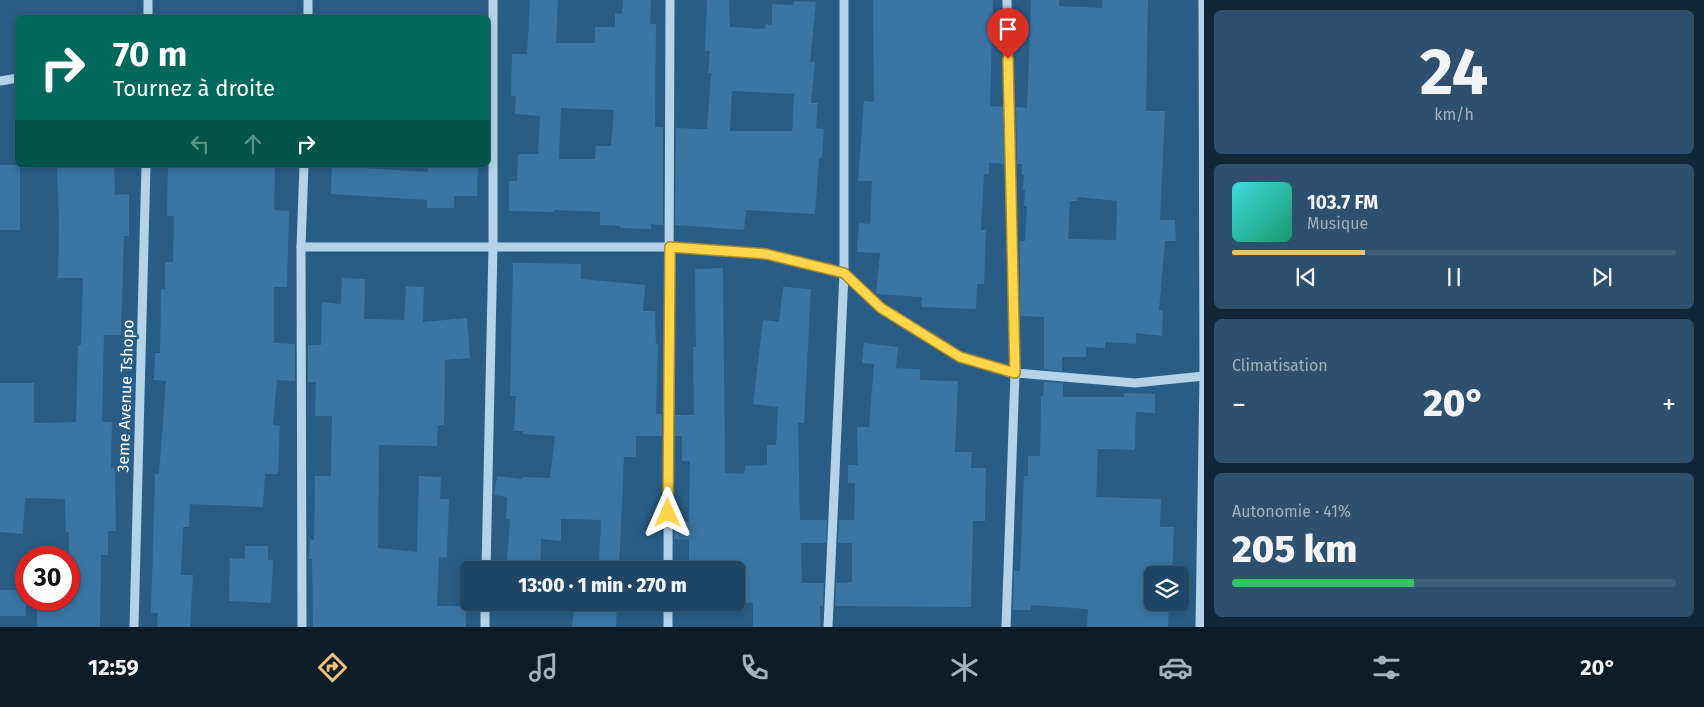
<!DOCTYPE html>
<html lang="fr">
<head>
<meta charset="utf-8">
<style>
  :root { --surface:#1f4664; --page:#2c506d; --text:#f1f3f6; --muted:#a1b1bf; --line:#3c5e78; --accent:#efbf7b }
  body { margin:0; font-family:"Fira Sans",sans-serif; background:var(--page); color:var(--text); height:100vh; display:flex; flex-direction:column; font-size:19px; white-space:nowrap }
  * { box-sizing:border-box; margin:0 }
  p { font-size:16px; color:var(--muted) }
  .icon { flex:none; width:28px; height:28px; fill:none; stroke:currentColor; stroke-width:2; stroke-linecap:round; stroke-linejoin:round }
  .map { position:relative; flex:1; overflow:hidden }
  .details { display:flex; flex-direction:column; gap:10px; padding:10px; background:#112637; width:500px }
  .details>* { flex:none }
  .top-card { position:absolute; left:15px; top:15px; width:475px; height:152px; border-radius:8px; box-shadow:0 2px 8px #0003,0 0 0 1px var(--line); background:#00695c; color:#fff; overflow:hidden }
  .fabs { position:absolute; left:1144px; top:566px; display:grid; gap:10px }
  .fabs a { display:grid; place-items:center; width:45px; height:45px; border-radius:8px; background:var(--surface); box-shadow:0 2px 8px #0003,0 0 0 1px var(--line); font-size:25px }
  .speed { position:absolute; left:15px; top:546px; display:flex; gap:10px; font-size:25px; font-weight:700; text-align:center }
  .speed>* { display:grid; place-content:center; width:65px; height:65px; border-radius:50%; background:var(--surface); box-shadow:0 2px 8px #0003,0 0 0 1px var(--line); line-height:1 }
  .speed .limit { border:8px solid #d22; background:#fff; color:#111 }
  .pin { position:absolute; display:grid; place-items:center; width:42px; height:42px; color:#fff; margin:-51px -21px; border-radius:50% 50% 50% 0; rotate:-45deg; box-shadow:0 0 5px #0007 }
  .pin .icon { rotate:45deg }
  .me { position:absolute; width:55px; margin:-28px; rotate:0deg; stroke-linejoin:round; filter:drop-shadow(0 0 4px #0008) }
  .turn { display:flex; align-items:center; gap:18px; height:105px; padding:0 15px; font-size:22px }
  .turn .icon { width:65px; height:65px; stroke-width:2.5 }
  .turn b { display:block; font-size:35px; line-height:42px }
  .lanes { display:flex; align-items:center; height:48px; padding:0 15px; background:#0003; justify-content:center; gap:25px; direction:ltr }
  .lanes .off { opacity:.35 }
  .big { font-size:38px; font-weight:800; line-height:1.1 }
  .details .card { flex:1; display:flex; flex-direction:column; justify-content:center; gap:8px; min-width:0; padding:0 18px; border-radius:8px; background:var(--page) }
  .details .dial { align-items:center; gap:0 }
  .dial b { font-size:65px; line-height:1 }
  .song { display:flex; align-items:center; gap:15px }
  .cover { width:60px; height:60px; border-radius:8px; background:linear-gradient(135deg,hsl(180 70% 55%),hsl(160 70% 35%)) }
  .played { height:5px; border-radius:2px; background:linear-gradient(90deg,var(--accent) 30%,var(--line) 30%) }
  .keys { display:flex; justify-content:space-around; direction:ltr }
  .heat { display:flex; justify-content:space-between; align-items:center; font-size:28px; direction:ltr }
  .charge { height:8px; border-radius:4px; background:linear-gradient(90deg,#34c759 41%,var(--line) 0) }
  .trip { position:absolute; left:460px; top:561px; width:285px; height:50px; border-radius:8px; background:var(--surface); box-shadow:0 2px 8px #0003,0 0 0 1px var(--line); font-weight:800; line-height:50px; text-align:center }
  .tab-bar { display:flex; height:80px; justify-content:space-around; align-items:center; background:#0c1c28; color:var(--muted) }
  .tab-bar .icon { width:35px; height:35px }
  .tab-bar .active { color:var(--accent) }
  .tab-bar b { font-size:22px; color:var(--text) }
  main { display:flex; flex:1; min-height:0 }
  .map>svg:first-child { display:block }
  .building { fill:#3a75a3; fill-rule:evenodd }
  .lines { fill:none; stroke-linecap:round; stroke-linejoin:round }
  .minor { stroke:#b4d2e8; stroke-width:9 }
  .route-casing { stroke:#a68a30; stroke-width:12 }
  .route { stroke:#ffd54a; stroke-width:9 }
  .labels { text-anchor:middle; stroke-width:5; stroke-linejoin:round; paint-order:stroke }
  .street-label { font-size:16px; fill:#fff; stroke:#295d86 }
</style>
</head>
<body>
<main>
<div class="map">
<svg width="1204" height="627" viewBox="0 0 1204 627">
  <rect width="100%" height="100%" fill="#295d86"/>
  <g class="building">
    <path d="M 530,0 L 558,0 L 556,43 L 595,43 L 595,27 L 615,27 L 615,13 L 622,14 L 623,0 L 651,0 L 650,24 L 656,24 L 655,127 L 663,127 L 663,225 L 651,224 L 651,229 L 620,228 L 620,226 L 600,225 L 600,212 L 554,210 L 554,212 L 509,211 L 509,181 L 517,181 L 518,154 L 538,154 L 540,116 L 515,114 L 516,96 L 511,96 L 512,54 L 527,54 ZM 561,108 L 614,110 L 611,146 L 596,146 L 595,159 L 559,159 Z"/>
    <path d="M 707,0 L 729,0 L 730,27 L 765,29 L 766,24 L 772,25 L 772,4 L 793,5 L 794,1 L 816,2 L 810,62 L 815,62 L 811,103 L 818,103 L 816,128 L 824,129 L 822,158 L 819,158 L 815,214 L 746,210 L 744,230 L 675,225 L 676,128 L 707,129 L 711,73 L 708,73 L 710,51 L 705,51 ZM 732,91 L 794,94 L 792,131 L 730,131 Z"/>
    <path d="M 873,0 L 993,0 L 990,104 L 991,106 L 1003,107 L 1004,164 L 989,163 L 989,174 L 984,174 L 981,230 L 986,230 L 984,284 L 977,284 L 976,309 L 921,307 L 922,297 L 876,294 L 880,253 L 857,252 L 859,223 L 870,224 L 872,181 L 858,181 L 864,101 L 874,102 Z"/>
    <path d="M 1031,0 L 1059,0 L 1059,6 L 1102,8 L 1102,0 L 1148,0 L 1146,111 L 1165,111 L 1160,220 L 1175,220 L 1176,241 L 1165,241 L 1159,310 L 1163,311 L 1162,336 L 1136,333 L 1136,344 L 1105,342 L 1105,348 L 1086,347 L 1086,357 L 1062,357 L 1062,371 L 1044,369 L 1044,317 L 1020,316 L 1020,241 L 1025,241 L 1027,206 L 1024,206 L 1025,190 L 1023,190 L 1024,175 L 1022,175 L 1022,164 L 1017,164 L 1016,107 L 1027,108 ZM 1077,197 L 1117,201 L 1116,240 L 1068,239 L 1070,201 L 1077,201 Z"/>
    <rect x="0" y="165" width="20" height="65"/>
    <path d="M 57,165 L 114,165 L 115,195 L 129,194 L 129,236 L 124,236 L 121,335 L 104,335 L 102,422 L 112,422 L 111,468 L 115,468 L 116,531 L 108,531 L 108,555 L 101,555 L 100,627 L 37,627 L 37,600 L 69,600 L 69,532 L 66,532 L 65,499 L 25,498 L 23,534 L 0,532 L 0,383 L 34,383 L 34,423 L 76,422 L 78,345 L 81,345 L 83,278 L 58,278 L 59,223 Z"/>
    <path d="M 168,165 L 275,165 L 274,210 L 289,211 L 287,287 L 274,287 L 274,343 L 295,344 L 295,381 L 277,380 L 273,425 L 280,426 L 278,474 L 265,474 L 263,507 L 190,504 L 189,527 L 183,527 L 181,575 L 193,575 L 190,627 L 157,627 L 158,613 L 151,613 L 155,474 L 159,474 L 166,381 L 154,380 L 155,353 L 160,353 L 161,289 L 165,289 L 165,262 L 173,262 L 174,216 L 167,216 Z"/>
    <path d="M 428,165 L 478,165 L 477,196 L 454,196 L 454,208 L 427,208 L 427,200 L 331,194 L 332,166 L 428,172 Z"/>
    <path d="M 513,263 L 581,264 L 581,279 L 645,285 L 643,311 L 655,311 L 656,344 L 658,344 L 656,414 L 662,414 L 662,436 L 636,436 L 636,457 L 624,457 L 619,570 L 575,570 L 576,560 L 599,563 L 601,520 L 561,519 L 561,541 L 541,539 L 540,570 L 518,570 L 519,562 L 507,562 L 510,519 L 506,519 L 507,497 L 494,495 L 497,476 L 522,479 L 522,477 L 550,478 L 555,436 L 523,434 L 523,431 L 514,431 L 516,396 L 510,396 Z"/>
    <path d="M 723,268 L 725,473 L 744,474 L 745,466 L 767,465 L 767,445 L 776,445 L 778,407 L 753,404 L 763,320 L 779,322 L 783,287 L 811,289 L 804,423 L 798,423 L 800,520 L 827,520 L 826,543 L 801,543 L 802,583 L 824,583 L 823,606 L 820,606 L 820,627 L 753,627 L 753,603 L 724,602 L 736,602 L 736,570 L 689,570 L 689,540 L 674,539 L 674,521 L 689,522 L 690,461 L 682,461 L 682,436 L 675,436 L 675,415 L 694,415 L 693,347 L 696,347 L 695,269 Z"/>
    <path d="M 342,278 L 365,279 L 364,319 L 404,320 L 406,286 L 424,287 L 423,322 L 467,318 L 470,358 L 445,360 L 444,425 L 438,425 L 437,446 L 379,445 L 378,548 L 417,552 L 419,476 L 441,477 L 440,499 L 449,499 L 447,558 L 439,557 L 437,606 L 466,606 L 466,627 L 313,627 L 312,559 L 309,559 L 310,539 L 314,540 L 315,476 L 331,476 L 332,416 L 315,416 L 316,382 L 308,382 L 308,345 L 321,345 L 322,302 L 341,304 Z"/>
    <path d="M 864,343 L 898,347 L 896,368 L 920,369 L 920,380 L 958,381 L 955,452 L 972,452 L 971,468 L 986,468 L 985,521 L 973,521 L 971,607 L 835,606 L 836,583 L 852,582 L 852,543 L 838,543 L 839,520 L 854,520 L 855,483 L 848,483 L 848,465 L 858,465 L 857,427 L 869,427 L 874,364 L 862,363 Z"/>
    <path d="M 1044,382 L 1063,383 L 1063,397 L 1124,397 L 1124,393 L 1155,394 L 1155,413 L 1136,412 L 1135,450 L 1098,449 L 1096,497 L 1161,499 L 1160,527 L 1174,527 L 1173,557 L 1171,575 L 1152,575 L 1152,602 L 1169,602 L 1168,627 L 1087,627 L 1088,609 L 1031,605 L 1031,610 L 1013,610 L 1014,571 L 1020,571 L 1024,476 L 1028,476 L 1028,456 L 1040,456 L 1041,396 L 1043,396 Z"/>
    <path d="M 245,546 L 268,546 L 268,560 L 273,560 L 271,603 L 229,601 L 230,558 L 245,559 Z"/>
    <rect x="0" y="590" width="26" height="26"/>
    <path d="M 517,602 L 539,602 L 539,605 L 517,604 Z"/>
    <path d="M 572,602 L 617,602 L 616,627 L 572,627 L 574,609 L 572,608 Z"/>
    <rect x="689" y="602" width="21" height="4"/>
  </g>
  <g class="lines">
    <g class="minor">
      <path d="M 148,0 L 148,18"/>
      <path d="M 308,18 L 308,0"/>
      <path d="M 0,81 L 18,78"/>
      <path d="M 301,247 L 670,247 L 766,254 L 844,273 L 881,308 L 960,357 L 1015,373 L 1135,383 L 1204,376"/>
      <path d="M 486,570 L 493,246 L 493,0"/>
      <path d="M 668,570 L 670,0"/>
      <path d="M 134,627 L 146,165"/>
      <path d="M 302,627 L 301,247 L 304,165"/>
      <path d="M 485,627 L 485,602"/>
      <path d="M 668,627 L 668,602"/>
      <path d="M 828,627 L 844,273 L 844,0"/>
      <path d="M 1006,627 L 1015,373 L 1007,0"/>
      <path d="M 1200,627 L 1204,376 L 1203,0"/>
    </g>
  </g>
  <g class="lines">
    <g class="route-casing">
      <path id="route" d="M 668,513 L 670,247 L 766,254 L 844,273 L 881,308 L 960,357 L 1015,373 L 1008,59"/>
    </g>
    <use href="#route" class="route"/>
  </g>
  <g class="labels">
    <g class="street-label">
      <text transform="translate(125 396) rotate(-88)" y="6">3eme Avenue Tshopo</text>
    </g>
  </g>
</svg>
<div class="fabs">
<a><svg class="icon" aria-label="layers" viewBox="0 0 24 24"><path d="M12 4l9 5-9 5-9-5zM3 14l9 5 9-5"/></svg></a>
</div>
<div class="speed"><div class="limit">30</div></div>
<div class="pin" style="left:1008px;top:59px;background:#d93025"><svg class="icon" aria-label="arrive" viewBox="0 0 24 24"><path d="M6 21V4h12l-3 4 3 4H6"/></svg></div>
<svg class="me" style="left:668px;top:513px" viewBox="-20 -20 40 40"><path d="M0-17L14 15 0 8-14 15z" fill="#ffd54a" stroke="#fff" stroke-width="4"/></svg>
<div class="trip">13:00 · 1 min · 270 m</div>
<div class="top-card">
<div class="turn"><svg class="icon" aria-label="right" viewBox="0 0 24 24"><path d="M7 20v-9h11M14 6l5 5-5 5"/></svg><div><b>70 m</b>Tournez à droite</div></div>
<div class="lanes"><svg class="icon off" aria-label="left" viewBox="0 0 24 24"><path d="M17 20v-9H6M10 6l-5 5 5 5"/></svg><svg class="icon off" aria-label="ahead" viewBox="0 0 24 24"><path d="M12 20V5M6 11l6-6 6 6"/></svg><svg class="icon" aria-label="right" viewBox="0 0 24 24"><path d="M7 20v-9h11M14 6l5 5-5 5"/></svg></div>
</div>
</div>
<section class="details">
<div class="card dial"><b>24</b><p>km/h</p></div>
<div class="card">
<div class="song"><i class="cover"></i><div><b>103.7 FM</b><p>Musique</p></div></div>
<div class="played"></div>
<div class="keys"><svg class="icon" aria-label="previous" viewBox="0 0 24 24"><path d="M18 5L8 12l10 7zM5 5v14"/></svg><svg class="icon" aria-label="pause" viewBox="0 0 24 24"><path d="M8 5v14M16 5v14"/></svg><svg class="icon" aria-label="next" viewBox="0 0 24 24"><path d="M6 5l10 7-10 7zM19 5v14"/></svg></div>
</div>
<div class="card"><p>Climatisation</p>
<div class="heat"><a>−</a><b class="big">20°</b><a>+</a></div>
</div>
<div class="card"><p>Autonomie · 41%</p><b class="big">205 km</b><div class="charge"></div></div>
</section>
</main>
<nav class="tab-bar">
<b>12:59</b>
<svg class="icon active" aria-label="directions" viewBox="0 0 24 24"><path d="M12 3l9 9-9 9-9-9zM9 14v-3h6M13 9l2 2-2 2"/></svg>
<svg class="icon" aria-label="music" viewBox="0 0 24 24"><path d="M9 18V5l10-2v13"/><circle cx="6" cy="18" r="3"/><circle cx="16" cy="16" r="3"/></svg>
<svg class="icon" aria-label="phone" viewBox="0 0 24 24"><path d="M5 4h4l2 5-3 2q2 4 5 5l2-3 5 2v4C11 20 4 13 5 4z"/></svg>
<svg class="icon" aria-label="climate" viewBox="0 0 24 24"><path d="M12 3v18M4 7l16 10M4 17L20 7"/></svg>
<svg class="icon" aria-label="car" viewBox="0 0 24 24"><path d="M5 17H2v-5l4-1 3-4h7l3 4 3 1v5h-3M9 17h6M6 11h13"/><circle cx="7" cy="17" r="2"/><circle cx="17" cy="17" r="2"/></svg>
<svg class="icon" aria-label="filters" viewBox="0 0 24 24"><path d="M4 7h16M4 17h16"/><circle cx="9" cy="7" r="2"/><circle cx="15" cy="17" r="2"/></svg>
<b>20°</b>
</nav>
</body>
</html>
